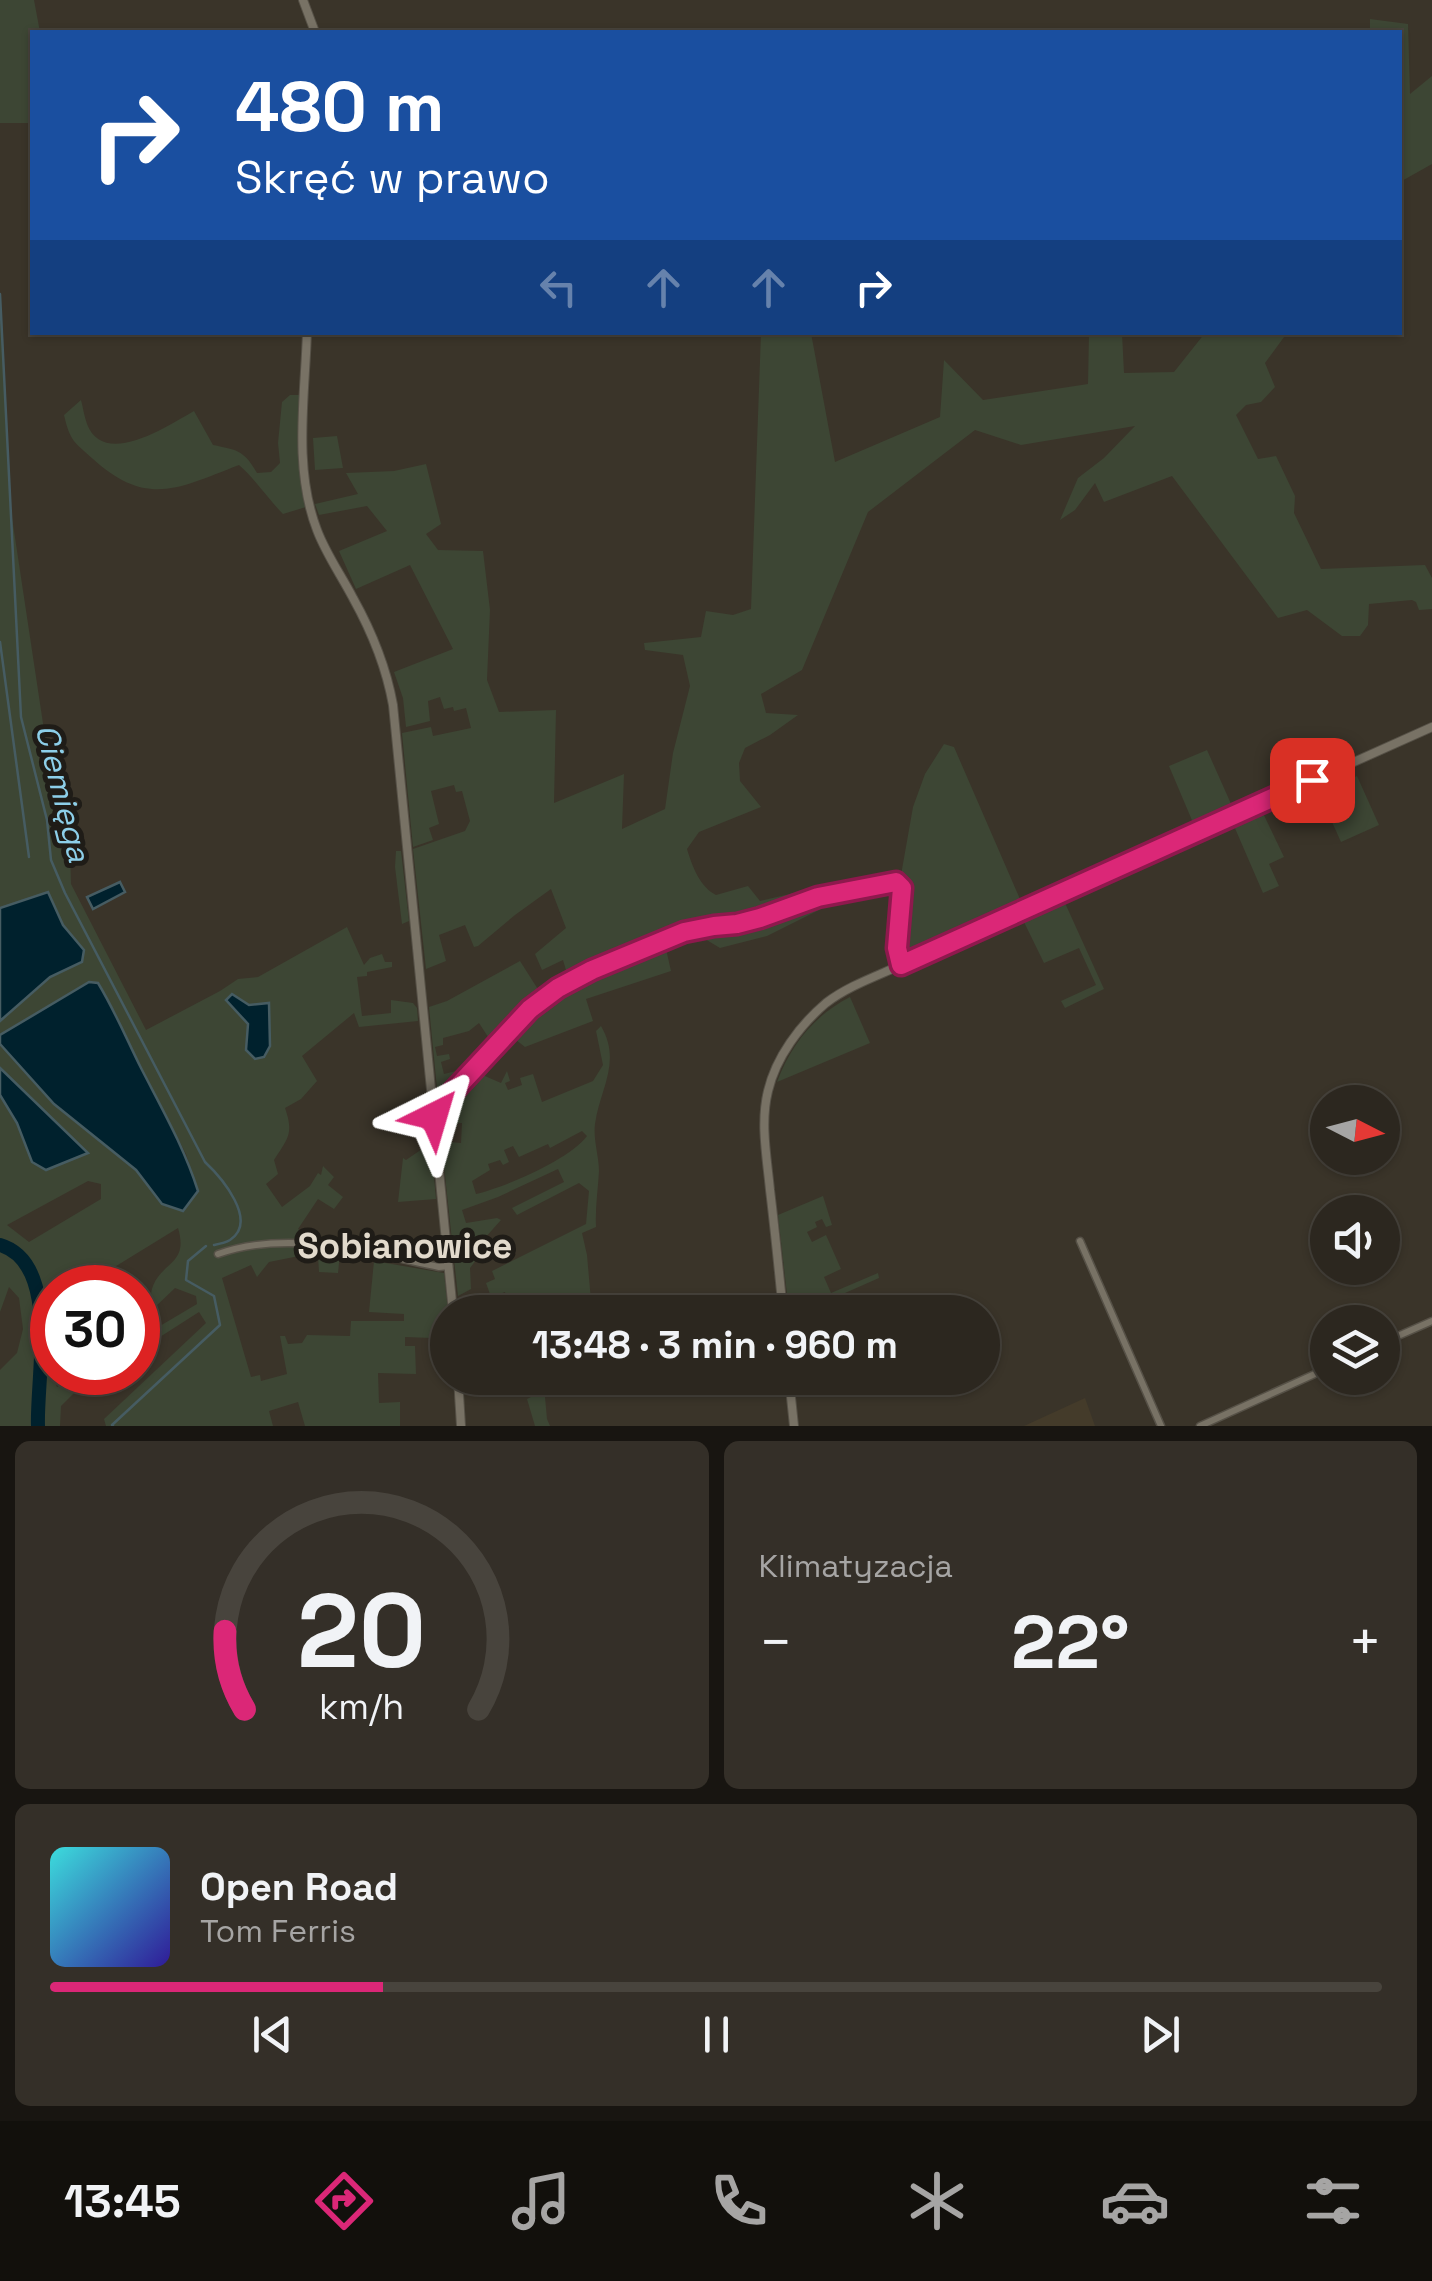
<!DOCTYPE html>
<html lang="pl">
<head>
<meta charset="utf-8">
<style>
  :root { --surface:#2c271f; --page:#342f28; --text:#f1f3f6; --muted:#a6a5a4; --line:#48443d; --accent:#db2777 }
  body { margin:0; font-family:"Space Grotesk",sans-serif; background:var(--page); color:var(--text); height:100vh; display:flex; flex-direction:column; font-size:38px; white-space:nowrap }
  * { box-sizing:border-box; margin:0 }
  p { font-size:32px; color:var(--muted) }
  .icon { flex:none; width:55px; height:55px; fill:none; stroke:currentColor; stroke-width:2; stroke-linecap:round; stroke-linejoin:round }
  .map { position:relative; height:1426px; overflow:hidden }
  .details { display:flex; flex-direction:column; gap:15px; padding:15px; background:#181511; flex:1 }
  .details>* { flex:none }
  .top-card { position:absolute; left:30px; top:30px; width:1372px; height:305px; border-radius:0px; box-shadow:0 2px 8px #0004,0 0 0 2px var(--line); background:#1a4fa0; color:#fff; overflow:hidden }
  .needle { width:65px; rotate:96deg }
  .tools { position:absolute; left:1310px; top:1085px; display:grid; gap:20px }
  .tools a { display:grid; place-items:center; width:90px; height:90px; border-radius:50%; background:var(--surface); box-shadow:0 2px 8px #0004,0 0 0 2px var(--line); font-size:50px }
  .speed { position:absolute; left:30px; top:1265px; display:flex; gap:20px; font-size:50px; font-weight:700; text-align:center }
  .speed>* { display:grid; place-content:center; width:130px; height:130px; border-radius:50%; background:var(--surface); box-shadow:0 2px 8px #0004,0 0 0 2px var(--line); line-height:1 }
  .speed .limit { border:15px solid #d22; background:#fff; color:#111 }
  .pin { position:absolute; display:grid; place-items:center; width:85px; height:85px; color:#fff; margin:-42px; border-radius:20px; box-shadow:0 5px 15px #0006 }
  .me { position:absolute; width:110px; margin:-55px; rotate:40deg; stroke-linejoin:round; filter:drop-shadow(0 0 8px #0008) }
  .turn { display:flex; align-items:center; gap:35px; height:210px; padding:0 40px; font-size:45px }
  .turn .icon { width:130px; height:130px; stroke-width:2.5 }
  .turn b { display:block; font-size:70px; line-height:85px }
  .lanes { display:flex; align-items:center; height:95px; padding:0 40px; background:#0003; justify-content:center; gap:50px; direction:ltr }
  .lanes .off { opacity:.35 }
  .big { font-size:75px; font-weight:700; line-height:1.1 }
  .details .widget { flex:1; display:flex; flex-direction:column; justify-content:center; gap:15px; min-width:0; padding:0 35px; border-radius:15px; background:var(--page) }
  .details .dial { align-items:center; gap:0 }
  .dial svg { height:260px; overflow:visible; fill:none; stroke:var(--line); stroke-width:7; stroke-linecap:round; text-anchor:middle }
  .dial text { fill:var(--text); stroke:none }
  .song { display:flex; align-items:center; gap:30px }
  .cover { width:120px; height:120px; border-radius:15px; background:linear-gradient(135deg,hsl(180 70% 55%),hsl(250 70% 35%)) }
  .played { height:10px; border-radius:5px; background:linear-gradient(90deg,var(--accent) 25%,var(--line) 25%) }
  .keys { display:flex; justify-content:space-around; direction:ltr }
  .heat { display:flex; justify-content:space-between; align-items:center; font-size:55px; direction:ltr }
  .details .tiles { flex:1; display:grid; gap:15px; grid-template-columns:1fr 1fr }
  .widget:last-child { grid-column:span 2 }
  .trip { position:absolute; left:430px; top:1295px; width:570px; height:100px; border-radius:50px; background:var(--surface); box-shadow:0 2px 8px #0004,0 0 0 2px var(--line); font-weight:700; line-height:100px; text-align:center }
  .menu { display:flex; height:160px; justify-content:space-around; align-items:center; background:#12100c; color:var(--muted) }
  .menu .icon { width:70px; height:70px }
  .menu .current { color:var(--accent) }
  .menu b { font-size:45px; color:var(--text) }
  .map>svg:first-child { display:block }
  .built { fill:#443b2a }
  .green { fill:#3d4634; fill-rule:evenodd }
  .water { fill:#00212d; stroke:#465c62; stroke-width:2.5 }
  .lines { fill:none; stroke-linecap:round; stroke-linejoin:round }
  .stream { stroke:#465c62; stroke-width:2.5 }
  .river { stroke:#00212d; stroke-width:14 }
  .minor-casing { stroke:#565147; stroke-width:9 }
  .tertiary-casing { stroke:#565147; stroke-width:10 }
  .minor { stroke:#787265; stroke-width:6 }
  .tertiary { stroke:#787265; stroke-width:8 }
  .route-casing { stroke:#8e194d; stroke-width:25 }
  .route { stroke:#db2777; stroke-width:18 }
  .labels { text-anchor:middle; stroke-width:10; stroke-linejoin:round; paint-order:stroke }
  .water-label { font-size:32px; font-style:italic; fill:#8dcfe9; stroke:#1f1c17 }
  .quarter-label { font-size:35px; font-weight:bold; fill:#e2dacc; stroke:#1f1c17 }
</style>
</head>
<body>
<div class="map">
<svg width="1432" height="1426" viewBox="0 0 1432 1426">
  <rect width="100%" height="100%" fill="#3a3429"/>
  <path class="built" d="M 1085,1398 L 1095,1426 L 1024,1426 Z"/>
  <g class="green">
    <path d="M 0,0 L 34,0 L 40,32 L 32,32 L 32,123 L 0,123 Z"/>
    <path d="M 1370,19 L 1408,24 L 1410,94 L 1432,76 L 1432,164 L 1400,182 L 1400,32 L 1370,32 Z"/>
    <path d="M 0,294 L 11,511 L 44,730 L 39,759 L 70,850 L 71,884 L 146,1030 L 220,991 L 238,979 L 258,977 L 347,927 L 364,965 L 370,958 L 382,954 L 385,962 L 392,962 L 392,967 L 367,972 L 367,976 L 357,977 L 362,1016 L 391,1013 L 391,1000 L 413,1003 L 417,1008 L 418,1021 L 359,1027 L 354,1013 L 302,1056 L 317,1081 L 301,1099 L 285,1108 C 294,1134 288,1138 274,1160 L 278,1174 L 266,1184 L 282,1207 L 310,1186 L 318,1173 L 321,1175 L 323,1166 L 334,1177 L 328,1185 L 343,1197 L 334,1209 L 318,1199 L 298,1229 L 311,1237 L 306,1247 L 340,1254 L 338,1273 L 319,1272 L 318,1256 L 307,1256 L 302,1253 L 299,1256 L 269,1262 L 257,1277 L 251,1265 L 222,1278 L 251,1377 L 260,1375 L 261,1381 L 287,1374 L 280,1336 L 285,1336 L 288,1344 L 302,1343 L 307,1335 L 350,1336 L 351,1321 L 404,1321 L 404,1314 L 369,1312 L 374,1261 L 444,1273 L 448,1312 L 447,1318 L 440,1319 L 440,1333 L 447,1334 L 447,1349 L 433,1349 L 432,1338 L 405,1337 L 405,1346 L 415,1346 L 416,1374 L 378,1373 L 379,1403 L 400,1402 L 400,1426 L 305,1426 L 298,1402 L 269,1411 L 273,1426 L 106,1426 L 104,1419 L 206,1323 L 199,1312 L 138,1351 L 138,1339 L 197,1304 L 196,1296 L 175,1288 L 151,1311 C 151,1304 150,1292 153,1286 C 162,1262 189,1264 178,1228 L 82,1287 L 52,1288 L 52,1372 L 57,1387 L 81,1373 L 104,1373 L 77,1390 L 61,1406 L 60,1426 L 0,1426 L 0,1370 L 17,1353 L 23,1329 L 19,1298 L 9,1287 L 0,1312 L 0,1044 L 54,1104 L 136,1170 L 162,1204 L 198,1191 L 186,1154 L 138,1063 L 114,1010 L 88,982 L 0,1035 L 0,1021 L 50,977 L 81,962 L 84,950 L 63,925 L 48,892 L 0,908 ZM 88,1181 L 101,1184 L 101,1199 L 29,1242 L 7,1225 Z"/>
    <path d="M 761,333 L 811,333 L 835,462 L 940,417 L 944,360 L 983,400 L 1088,384 L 1089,333 L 1122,333 L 1124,373 L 1174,372 L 1205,333 L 1287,333 L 1265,363 L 1275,387 L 1261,402 L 1246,405 L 1236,415 L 1258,459 L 1276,456 L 1295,496 L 1294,513 L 1321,569 L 1425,565 L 1432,578 L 1432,609 L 1419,610 L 1416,602 L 1412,600 L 1369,604 L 1368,625 L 1360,636 L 1342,636 L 1307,610 L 1278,618 L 1172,476 L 1104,502 L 1095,483 L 1075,510 L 1060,520 L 1078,478 L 1104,458 L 1135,426 L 1021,445 L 975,430 L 868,512 L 802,670 L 761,694 L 766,713 L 798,715 L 770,735 L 745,748 L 739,763 L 740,781 L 761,807 L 699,832 L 687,849 C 692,866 700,887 716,895 L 748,886 L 760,901 L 807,890 L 823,908 L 767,936 L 720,948 L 705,939 L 666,949 L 671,971 L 586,999 L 593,1021 L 525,1047 L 511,1036 L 536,1009 L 571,987 L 563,960 L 542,970 L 535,954 L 566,928 L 551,889 L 515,915 L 478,946 L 474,947 L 465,925 L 439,935 L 446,961 L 426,969 L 413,849 L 465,831 L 470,821 L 462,791 L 456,792 L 454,785 L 431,791 L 439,824 L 429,828 L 433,840 L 413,847 L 402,733 L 431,727 L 433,736 L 471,728 L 466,708 L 454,711 L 453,707 L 444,709 L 440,697 L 428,701 L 430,721 L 406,727 L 403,698 L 394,672 L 453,649 L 410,565 L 356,589 L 339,551 L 387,531 L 367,506 L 319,515 L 315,504 L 358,494 L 346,473 L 394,471 L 426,464 L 441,524 L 426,534 L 438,550 L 483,551 L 490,610 L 487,680 L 499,712 L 556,710 L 554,803 L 624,774 L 622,829 L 665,809 L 673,753 L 690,686 L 683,655 L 645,650 L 644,643 L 701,637 L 706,611 L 733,615 L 751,609 Z"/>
    <path d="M 290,395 L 301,395 L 306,507 L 283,514 C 267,498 256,480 239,465 C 179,488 147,508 93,459 C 74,442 70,441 64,415 L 81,400 C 83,407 84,416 87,424 C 104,469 169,425 194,411 L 213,445 C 237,450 244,450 257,473 L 271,472 L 280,463 L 278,443 L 282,402 Z"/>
    <path d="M 337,436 L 343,468 L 315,470 L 313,438 Z"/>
    <path d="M 944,744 L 954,747 L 1023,906 L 902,959 L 900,929 L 905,883 L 901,875 L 913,807 L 925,774 Z"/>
    <path d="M 1207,750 L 1232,806 L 1210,814 L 1210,817 L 1194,825 L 1169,766 Z"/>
    <path d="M 1357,776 L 1379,825 L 1341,842 L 1319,793 Z"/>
    <path d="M 1262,811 L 1284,857 L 1269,864 L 1279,886 L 1263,893 L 1234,826 Z"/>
    <path d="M 396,851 L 401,851 L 409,921 L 402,924 L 395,867 Z"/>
    <path d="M 1065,903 L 1104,989 L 1065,1008 L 1061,1001 L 1096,985 L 1079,948 L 1044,963 L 1024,922 Z"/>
    <path d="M 520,961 L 541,994 L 517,1011 L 516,1017 L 492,1043 L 479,1023 L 469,1031 L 443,1038 L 443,1045 L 435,1047 L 437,1056 L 449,1054 L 450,1059 L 441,1062 L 444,1074 L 456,1071 L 461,1073 L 463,1078 L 446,1093 L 440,1092 L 437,1088 L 429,1007 L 447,1001 Z"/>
    <path d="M 850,997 L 870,1043 L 777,1082 C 791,1044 815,1015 850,997 Z"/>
    <path d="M 601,1026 C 622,1062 600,1088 595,1124 C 593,1140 599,1156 599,1171 C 598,1190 595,1208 596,1227 L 582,1233 L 587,1255 L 592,1312 L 510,1312 L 505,1292 L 491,1297 L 486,1283 L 495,1279 L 492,1271 L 586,1224 L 589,1191 L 579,1183 L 517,1215 L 512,1208 L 564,1182 L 558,1169 L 498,1197 L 462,1210 L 466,1223 L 497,1218 L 501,1220 L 484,1239 L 483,1251 L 470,1268 L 471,1289 L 458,1296 L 444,1166 L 444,1157 L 450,1142 L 461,1143 L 462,1123 L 458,1123 L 454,1133 L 446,1133 L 443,1130 C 445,1106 464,1091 478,1073 L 501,1083 L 507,1071 L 510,1081 L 505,1083 L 508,1090 L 522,1085 L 520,1078 L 533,1074 L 542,1102 L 593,1081 L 603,1065 L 596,1031 ZM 582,1131 L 587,1136 C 569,1160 505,1187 476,1194 L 472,1181 L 490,1170 L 488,1164 L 500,1160 L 503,1165 L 509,1162 L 504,1150 L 513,1146 L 519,1157 L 548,1144 L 550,1148 Z"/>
    <path d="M 431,1143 L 436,1199 L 398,1202 L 403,1158 L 406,1160 Z"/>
    <path d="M 823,1196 L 832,1225 L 826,1227 L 822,1219 L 815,1222 L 817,1227 L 807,1232 L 812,1242 L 826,1235 L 841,1269 L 824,1277 L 831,1293 L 878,1273 L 879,1278 L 802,1312 L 789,1312 L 778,1215 Z"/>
    <path d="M 533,1378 L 575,1378 L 545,1397 L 547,1419 L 550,1426 L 535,1426 L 527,1399 L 535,1395 L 538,1389 Z"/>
  </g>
  <g class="water">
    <path d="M 120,882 L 125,892 L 93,909 L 87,897 Z"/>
    <path d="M 48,892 L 63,925 L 84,950 L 82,962 L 50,977 L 0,1021 L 0,908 Z"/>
    <path d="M 89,982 L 98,983 C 115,1011 127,1040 141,1068 C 162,1109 184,1147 198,1191 L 183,1211 L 162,1204 L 136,1170 L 54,1104 L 0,1044 L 0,1035 Z"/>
    <path d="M 232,994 L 249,1005 L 269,1003 L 270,1046 L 264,1057 L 255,1059 L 246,1050 L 248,1024 L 226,1000 Z"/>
    <path d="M 0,1068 L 88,1153 L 46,1170 L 32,1162 L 17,1123 L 0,1095 Z"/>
  </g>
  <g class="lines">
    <g class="stream">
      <path d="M 0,294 L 21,717 L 47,820 L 51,860 L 65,893 L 205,1162 C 221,1177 259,1221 230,1240 C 225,1243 219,1244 214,1245"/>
      <path d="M 0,642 L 29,857"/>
      <path d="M 113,1426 L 112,1425 L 220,1325 L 214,1296 L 186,1280 L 188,1261 L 206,1246"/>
    </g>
    <path class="river" d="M 0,1245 C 61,1263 36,1378 38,1426"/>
    <g class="minor-casing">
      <g id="minor">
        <path d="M 434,1116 L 438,1114 L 449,1096 L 530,1009 L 559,988 L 592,971 L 684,932 L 715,926 L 737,924 L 760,918 L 818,897 L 896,882 L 902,889 L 897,948 L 901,965"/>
        <path d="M 1080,1241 L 1161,1426"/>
        <path d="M 218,1254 C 289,1229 367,1252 439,1267 L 449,1266"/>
        <path d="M 1382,1343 L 1432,1321"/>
        <path d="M 1200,1426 L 1328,1368"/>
      </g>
    </g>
    <g class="tertiary-casing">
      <g id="tertiary">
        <path d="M 303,0 L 315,32"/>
        <path d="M 307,332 C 305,397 293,468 317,530 C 326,554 341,575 353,598 C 372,632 386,666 393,705 L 453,1312"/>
        <path d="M 783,1312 C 779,1272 775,1231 770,1190 C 767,1158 760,1123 768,1091 C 776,1057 800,1025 826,1003 C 848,986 877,976 901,965 L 1432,727"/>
        <path d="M 458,1378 L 461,1426"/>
        <path d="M 789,1378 L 794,1426"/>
      </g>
    </g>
    <use href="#minor" class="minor"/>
    <use href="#tertiary" class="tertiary"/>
  </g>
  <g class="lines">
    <g class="route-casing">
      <path id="route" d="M 434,1116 L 438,1114 L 449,1096 L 530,1009 L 558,988 L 592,970 L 684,932 L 714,926 L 737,924 L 760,918 L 818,897 L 896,882 L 902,888 L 897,948 L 901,965 L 1312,780"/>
    </g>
    <use href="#route" class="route"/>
  </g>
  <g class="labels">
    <g class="water-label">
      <text transform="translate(63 793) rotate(76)" y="11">Ciemięga</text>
    </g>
    <g class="quarter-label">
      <text x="405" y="1258">Sobianowice</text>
    </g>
  </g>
</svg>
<div class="tools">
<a><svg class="needle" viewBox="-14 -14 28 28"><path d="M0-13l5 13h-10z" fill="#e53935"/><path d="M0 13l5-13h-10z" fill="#a6a5a4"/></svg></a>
<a><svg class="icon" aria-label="sound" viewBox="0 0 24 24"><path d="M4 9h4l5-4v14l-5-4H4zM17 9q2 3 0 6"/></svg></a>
<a><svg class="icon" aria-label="layers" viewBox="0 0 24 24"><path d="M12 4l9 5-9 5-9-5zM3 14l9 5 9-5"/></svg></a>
</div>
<div class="speed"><div class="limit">30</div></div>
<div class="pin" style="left:1312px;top:780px;background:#d93025"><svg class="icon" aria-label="arrive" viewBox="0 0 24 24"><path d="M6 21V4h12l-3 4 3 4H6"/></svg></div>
<svg class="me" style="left:434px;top:1116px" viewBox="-20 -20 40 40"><path d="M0-17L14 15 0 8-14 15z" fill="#db2777" stroke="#fff" stroke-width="4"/></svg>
<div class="trip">13:48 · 3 min · 960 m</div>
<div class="top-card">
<div class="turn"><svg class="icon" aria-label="right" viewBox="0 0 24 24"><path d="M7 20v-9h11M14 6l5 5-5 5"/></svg><div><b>480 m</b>Skręć w prawo</div></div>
<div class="lanes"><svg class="icon off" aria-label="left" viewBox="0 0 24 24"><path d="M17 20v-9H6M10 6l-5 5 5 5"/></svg><svg class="icon off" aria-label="ahead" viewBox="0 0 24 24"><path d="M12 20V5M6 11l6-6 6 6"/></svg><svg class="icon off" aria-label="ahead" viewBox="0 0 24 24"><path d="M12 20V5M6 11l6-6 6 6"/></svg><svg class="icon" aria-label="right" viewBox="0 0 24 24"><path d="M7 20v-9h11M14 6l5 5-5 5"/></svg></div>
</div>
</div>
<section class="details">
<div class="tiles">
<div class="widget dial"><svg viewBox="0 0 100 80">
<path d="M14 69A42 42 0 1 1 86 69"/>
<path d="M14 69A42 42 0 0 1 8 45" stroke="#db2777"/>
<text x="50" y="56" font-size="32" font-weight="700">20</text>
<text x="50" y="72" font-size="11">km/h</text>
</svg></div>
<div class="widget"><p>Klimatyzacja</p>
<div class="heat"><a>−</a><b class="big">22°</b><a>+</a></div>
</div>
<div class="widget">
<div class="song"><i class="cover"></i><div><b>Open Road</b><p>Tom Ferris</p></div></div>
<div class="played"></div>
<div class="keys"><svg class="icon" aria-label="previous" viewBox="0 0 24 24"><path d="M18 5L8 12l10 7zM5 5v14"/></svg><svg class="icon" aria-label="pause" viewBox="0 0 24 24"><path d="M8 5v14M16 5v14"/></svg><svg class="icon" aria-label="next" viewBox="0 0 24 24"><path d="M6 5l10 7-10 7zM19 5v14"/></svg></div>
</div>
</div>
</section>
<nav class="menu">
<b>13:45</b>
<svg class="icon current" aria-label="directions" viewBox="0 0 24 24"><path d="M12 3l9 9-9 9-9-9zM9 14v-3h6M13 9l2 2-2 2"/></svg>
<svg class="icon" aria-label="music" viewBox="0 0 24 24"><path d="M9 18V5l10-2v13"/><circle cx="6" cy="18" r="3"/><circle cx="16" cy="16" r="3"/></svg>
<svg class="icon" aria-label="phone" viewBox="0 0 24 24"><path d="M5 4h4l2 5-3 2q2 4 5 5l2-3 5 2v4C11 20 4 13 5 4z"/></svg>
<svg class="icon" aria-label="climate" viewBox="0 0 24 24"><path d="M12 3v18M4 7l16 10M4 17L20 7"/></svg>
<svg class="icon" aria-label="car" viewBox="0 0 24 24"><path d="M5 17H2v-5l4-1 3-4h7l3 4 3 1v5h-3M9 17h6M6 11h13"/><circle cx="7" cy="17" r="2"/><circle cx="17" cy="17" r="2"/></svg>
<svg class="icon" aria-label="filters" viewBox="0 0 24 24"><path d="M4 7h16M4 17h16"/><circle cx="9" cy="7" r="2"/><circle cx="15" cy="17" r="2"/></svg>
</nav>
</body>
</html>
